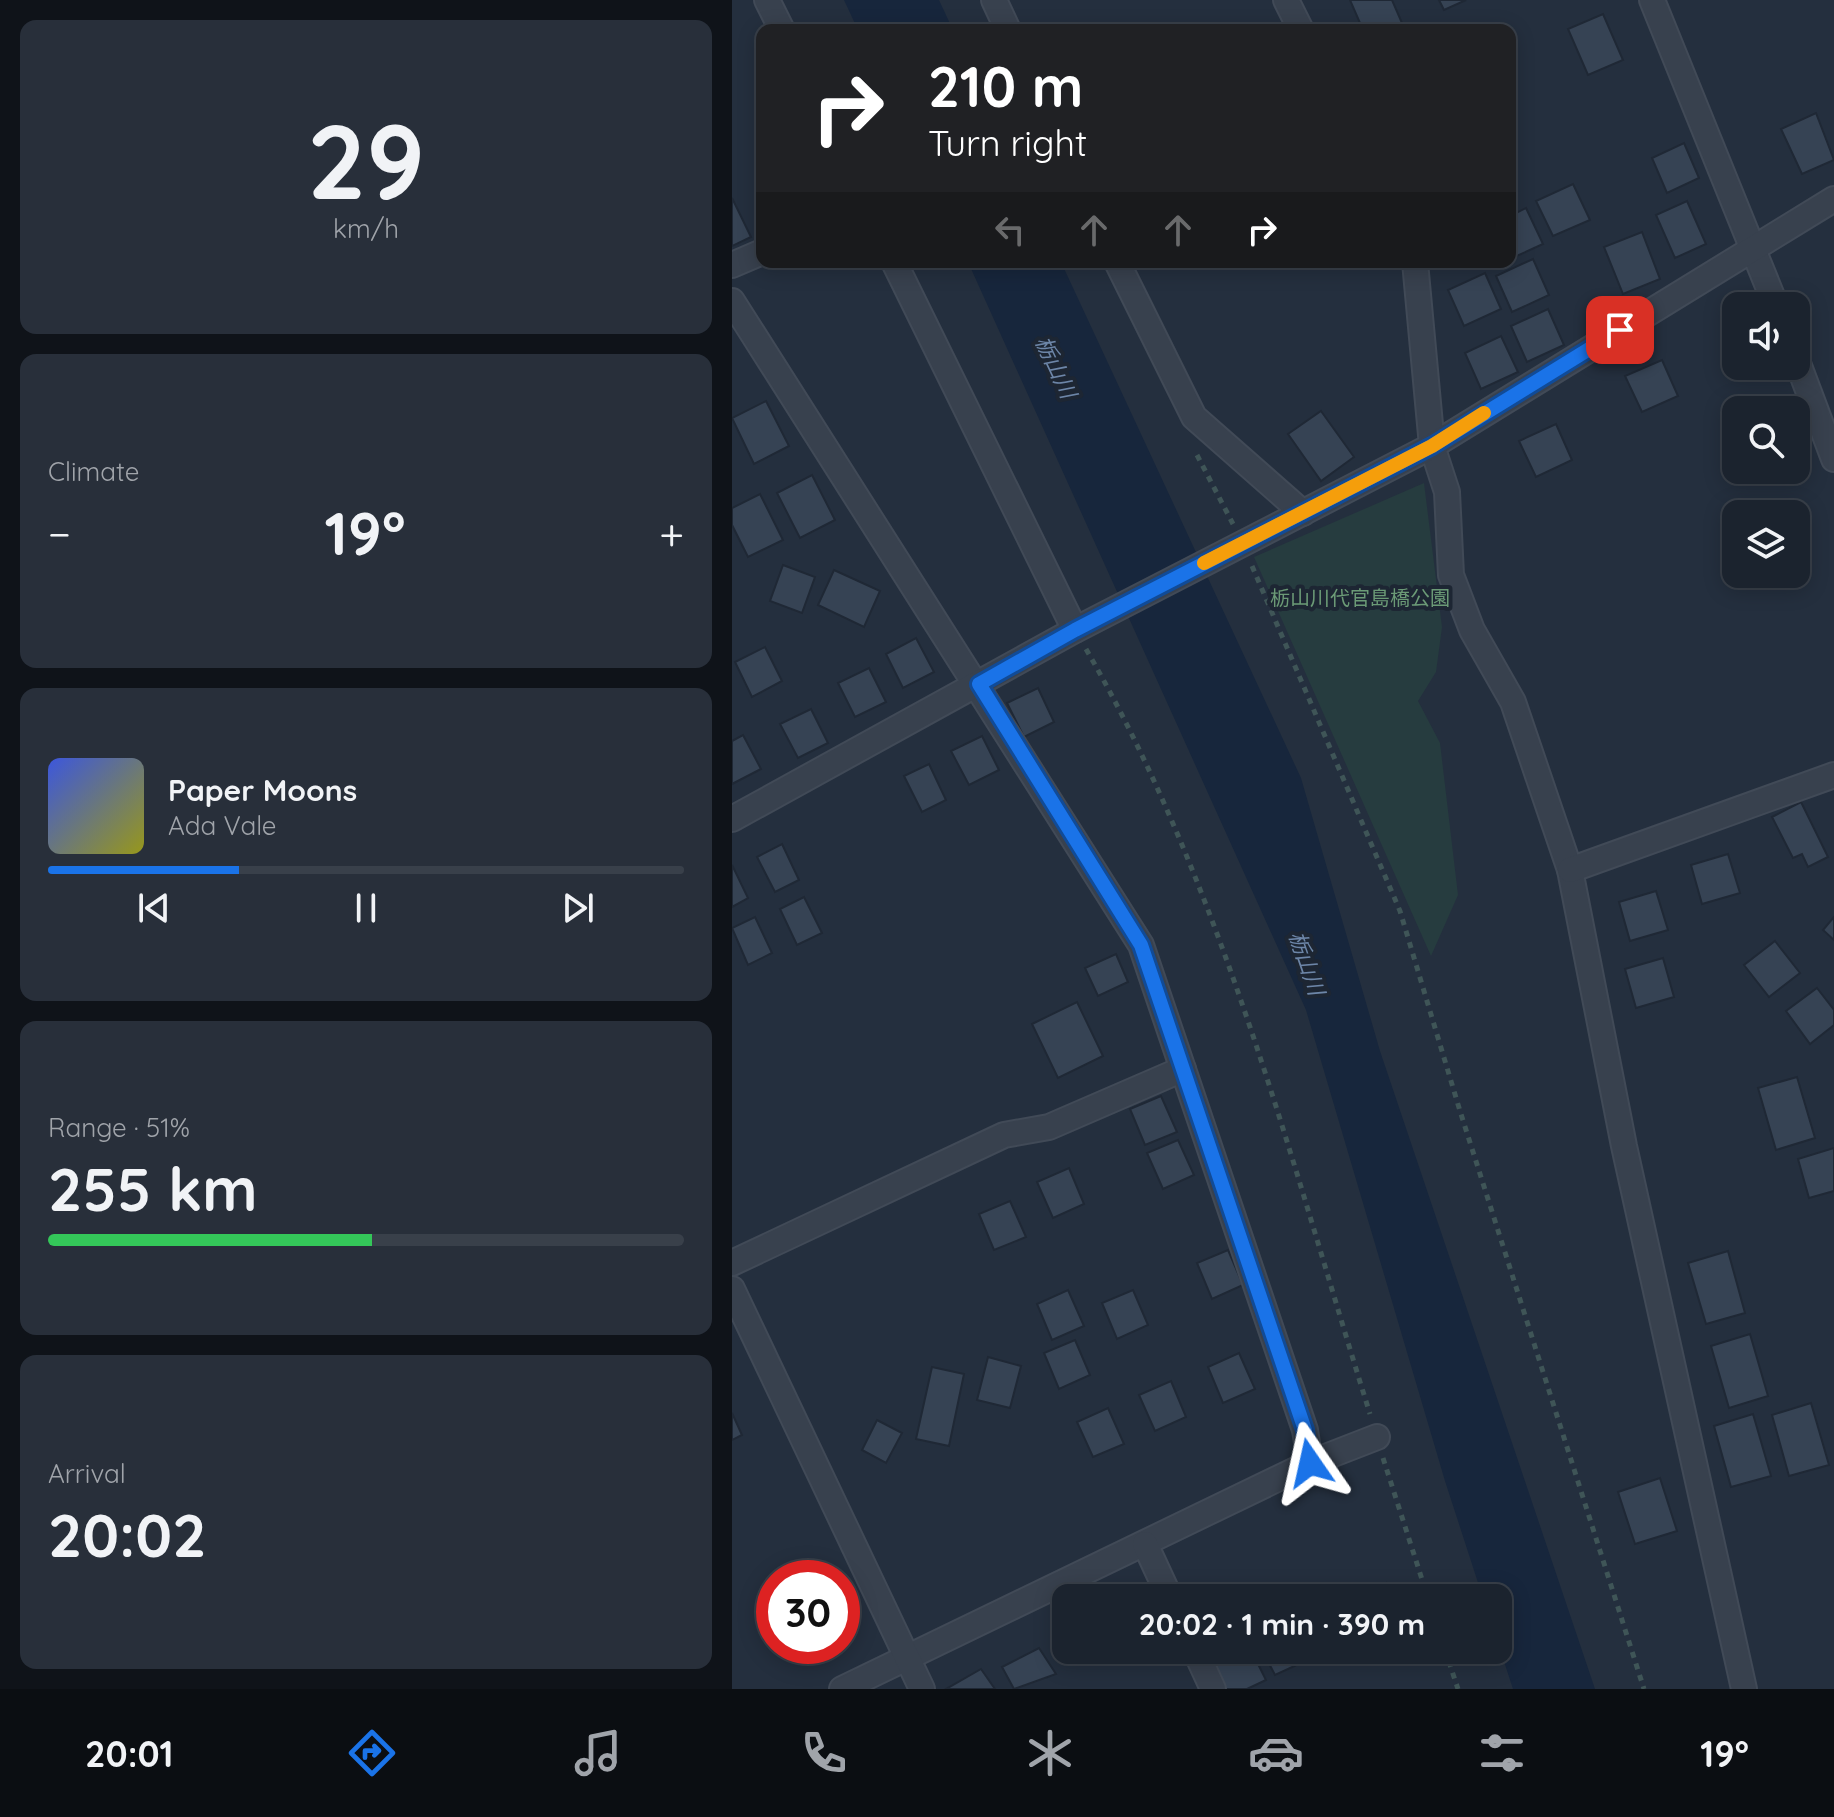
<!DOCTYPE html>
<html lang="en">
<head>
<meta charset="utf-8">
<style>
  :root { --surface:#1b232e; --page:#282f3a; --text:#f1f3f6; --muted:#a0a4aa; --line:#39404a; --accent:#1a73e8 }
  body { margin:0; font-family:Quicksand,"Noto Sans JP",sans-serif; background:var(--page); color:var(--text); height:100vh; display:flex; flex-direction:column; font-size:30px; white-space:nowrap }
  * { box-sizing:border-box; margin:0 }
  p { font-size:26px; color:var(--muted) }
  .icon { flex:none; width:44px; height:44px; fill:none; stroke:currentColor; stroke-width:2; stroke-linecap:round; stroke-linejoin:round }
  .map { position:relative; flex:1; overflow:hidden }
  .side { display:flex; flex-direction:column; gap:20px; padding:20px; background:#0f1319; width:732px }
  .side>* { flex:none }
  .guide { position:absolute; left:24px; top:24px; width:760px; height:244px; border-radius:16px; box-shadow:0 4px 20px #0003,0 0 0 2px var(--line); background:#202124; color:#fff; overflow:hidden }
  .controls { position:absolute; left:990px; top:292px; display:grid; gap:16px }
  .controls a { display:grid; place-items:center; width:88px; height:88px; border-radius:16px; background:var(--surface); box-shadow:0 4px 20px #0003,0 0 0 2px var(--line); font-size:40px }
  .speed { position:absolute; left:24px; top:1560px; display:flex; gap:16px; font-size:40px; font-weight:700; text-align:center }
  .speed>* { display:grid; place-content:center; width:104px; height:104px; border-radius:50%; background:var(--surface); box-shadow:0 4px 20px #0003,0 0 0 2px var(--line); line-height:1 }
  .speed .limit { border:12px solid #d22; background:#fff; color:#111 }
  .pin { position:absolute; display:grid; place-items:center; width:68px; height:68px; color:#fff; margin:-34px; border-radius:16px; box-shadow:0 4px 12px #0006 }
  .me { position:absolute; width:88px; margin:-44px; rotate:349deg; stroke-linejoin:round; filter:drop-shadow(0 0 6px #0008) }
  .turn { display:flex; align-items:center; gap:28px; height:168px; padding:0 40px; font-size:36px }
  .turn .icon { width:104px; height:104px; stroke-width:2.5 }
  .turn b { display:block; font-size:56px; line-height:68px }
  .lanes { display:flex; align-items:center; height:76px; padding:0 40px; background:#0003; justify-content:center; gap:40px; direction:ltr }
  .lanes .off { opacity:.35 }
  .big { font-size:60px; font-weight:700; line-height:1.1 }
  .side .widget { flex:1; display:flex; flex-direction:column; justify-content:center; gap:12px; min-width:0; padding:0 28px; border-radius:16px; background:var(--page) }
  .side .dial { align-items:center; gap:0 }
  .dial b { font-size:104px; line-height:1 }
  .song { display:flex; align-items:center; gap:24px }
  .cover { width:96px; height:96px; border-radius:12px; background:linear-gradient(135deg,hsl(230 70% 55%),hsl(60 70% 35%)) }
  .played { height:8px; border-radius:4px; background:linear-gradient(90deg,var(--accent) 30%,var(--line) 30%) }
  .keys { display:flex; justify-content:space-around; direction:ltr }
  .heat { display:flex; justify-content:space-between; align-items:center; font-size:44px; direction:ltr }
  .charge { height:12px; border-radius:6px; background:linear-gradient(90deg,#34c759 51%,var(--line) 0) }
  .trip { position:absolute; left:320px; top:1584px; width:460px; height:80px; border-radius:16px; background:var(--surface); box-shadow:0 4px 20px #0003,0 0 0 2px var(--line); font-weight:700; line-height:80px; text-align:center }
  .menu { display:flex; height:128px; justify-content:space-around; align-items:center; background:#0b0e12; color:var(--muted) }
  .menu .icon { width:56px; height:56px }
  .menu .on { color:var(--accent) }
  .menu b { font-size:36px; color:var(--text) }
  main { display:flex; flex:1; min-height:0 }
  .map>svg:first-child { display:block }
  .green { fill:#263c3f }
  .water { fill:#17263c }
  .building { fill:#364354; stroke:#1f2835; stroke-width:2 }
  .lines { fill:none; stroke-linecap:round; stroke-linejoin:round }
  .street-casing { stroke:#414a57; stroke-width:28 }
  .path { stroke:#3f5557; stroke-width:5; stroke-dasharray:6 6; stroke-linecap:butt }
  .street { stroke:#38414e; stroke-width:24 }
  .route-casing { stroke:#114b97; stroke-width:20 }
  .route { stroke:#1a73e8; stroke-width:14 }
  .slow { stroke:#f59e0b; stroke-width:14 }
  .labels { text-anchor:middle; stroke-width:8; stroke-linejoin:round; paint-order:stroke }
  .park-label { font-size:20px; fill:#6b9a76; stroke:#1d2633 }
  .water-label { font-size:22px; font-style:italic; fill:#6d86a8; stroke:#1d2633 }
</style>
</head>
<body>
<main>
<section class="side">
<div class="widget dial"><b>29</b><p>km/h</p></div>
<div class="widget"><p>Climate</p>
<div class="heat"><a>−</a><b class="big">19°</b><a>+</a></div>
</div>
<div class="widget">
<div class="song"><i class="cover"></i><div><b>Paper Moons</b><p>Ada Vale</p></div></div>
<div class="played"></div>
<div class="keys"><svg class="icon" aria-label="previous" viewBox="0 0 24 24"><path d="M18 5L8 12l10 7zM5 5v14"/></svg><svg class="icon" aria-label="pause" viewBox="0 0 24 24"><path d="M8 5v14M16 5v14"/></svg><svg class="icon" aria-label="next" viewBox="0 0 24 24"><path d="M6 5l10 7-10 7zM19 5v14"/></svg></div>
</div>
<div class="widget"><p>Range · 51%</p><b class="big">255 km</b><div class="charge"></div></div>
<div class="widget"><p>Arrival</p><b class="big">20:02</b></div>
</section>
<div class="map">
<svg width="1102" height="1689" viewBox="0 0 1102 1689">
  <rect width="100%" height="100%" fill="#242f3e"/>
  <path class="green" d="M 692,483 L 710,627 L 704,672 L 686,701 L 708,743 L 726,895 L 699,956 L 522,557 Z"/>
  <g class="water">
    <path d="M 112,0 L 207,0 L 221,30 L 126,30 Z"/>
    <path d="M 236,262 L 329,262 L 569,778 L 648,1051 L 863,1689 L 781,1689 L 766,1643 L 766,1598 L 751,1598 L 713,1481 L 574,1010 Z"/>
  </g>
  <g class="building">
    <path d="M 618,0 L 660,0 L 670,23 L 654,30 L 631,30 Z"/>
    <path d="M 707,0 L 734,0 L 712,10 Z"/>
    <path d="M 871,14 L 891,60 L 856,75 L 836,29 Z"/>
    <path d="M 1084,113 L 1102,160 L 1070,174 L 1049,129 Z"/>
    <path d="M 952,143 L 967,178 L 935,193 L 920,158 Z"/>
    <path d="M 841,184 L 858,220 L 821,236 L 804,201 Z"/>
    <path d="M 0,198 L 19,237 L 0,246 Z"/>
    <path d="M 955,201 L 974,244 L 943,258 L 924,215 Z"/>
    <path d="M 794,208 L 811,244 L 778,259 L 778,216 Z"/>
    <path d="M 910,232 L 928,279 L 891,294 L 872,247 Z"/>
    <path d="M 801,259 L 817,295 L 780,312 L 764,276 Z"/>
    <path d="M 753,273 L 769,309 L 732,326 L 716,290 Z"/>
    <path d="M 816,309 L 832,345 L 795,362 L 779,326 Z"/>
    <path d="M 769,336 L 786,372 L 749,389 L 733,353 Z"/>
    <path d="M 930,360 L 946,396 L 910,412 L 893,376 Z"/>
    <path d="M 34,401 L 57,446 L 22,464 L 0,418 Z"/>
    <path d="M 589,411 L 622,457 L 589,481 L 556,434 Z"/>
    <path d="M 824,424 L 840,460 L 804,477 L 787,441 Z"/>
    <path d="M 80,475 L 103,520 L 68,538 L 45,493 Z"/>
    <path d="M 28,494 L 51,540 L 16,557 L 0,525 L 0,508 Z"/>
    <path d="M 51,565 L 83,577 L 70,613 L 38,601 Z"/>
    <path d="M 102,570 L 148,591 L 132,627 L 86,605 Z"/>
    <path d="M 184,638 L 202,672 L 171,688 L 154,654 Z"/>
    <path d="M 33,647 L 50,681 L 20,697 L 3,662 Z"/>
    <path d="M 137,668 L 154,702 L 123,717 L 106,683 Z"/>
    <path d="M 306,688 L 322,722 L 292,737 L 275,703 Z"/>
    <path d="M 79,709 L 96,743 L 66,758 L 48,724 Z"/>
    <path d="M 11,735 L 29,769 L 0,784 L 0,741 Z"/>
    <path d="M 250,736 L 267,770 L 237,785 L 219,751 Z"/>
    <path d="M 197,764 L 214,800 L 190,812 L 172,776 Z"/>
    <path d="M 1069,802 L 1096,857 L 1076,867 L 1070,854 L 1061,858 L 1040,817 Z"/>
    <path d="M 50,844 L 67,880 L 43,892 L 25,857 Z"/>
    <path d="M 996,854 L 1008,893 L 970,904 L 959,865 Z"/>
    <path d="M 0,865 L 16,898 L 0,907 Z"/>
    <path d="M 924,891 L 936,930 L 898,941 L 887,902 Z"/>
    <path d="M 72,897 L 90,933 L 65,945 L 48,909 Z"/>
    <path d="M 23,917 L 40,953 L 16,965 L 0,928 Z"/>
    <path d="M 1102,917 L 1102,940 L 1091,930 Z"/>
    <path d="M 1043,941 L 1068,973 L 1037,997 L 1012,965 Z"/>
    <path d="M 384,954 L 396,982 L 366,996 L 353,968 Z"/>
    <path d="M 931,958 L 942,997 L 904,1008 L 893,969 Z"/>
    <path d="M 1085,988 L 1102,1010 L 1102,1025 L 1078,1044 L 1054,1011 Z"/>
    <path d="M 345,1002 L 371,1056 L 326,1078 L 300,1024 Z"/>
    <path d="M 1065,1077 L 1083,1138 L 1044,1150 L 1026,1088 Z"/>
    <path d="M 429,1096 L 445,1132 L 413,1145 L 398,1109 Z"/>
    <path d="M 446,1140 L 462,1175 L 431,1189 L 415,1153 Z"/>
    <path d="M 1102,1148 L 1102,1191 L 1077,1198 L 1066,1159 Z"/>
    <path d="M 337,1168 L 352,1204 L 321,1218 L 305,1182 Z"/>
    <path d="M 278,1201 L 294,1237 L 262,1250 L 247,1214 Z"/>
    <path d="M 496,1250 L 511,1285 L 480,1299 L 465,1263 Z"/>
    <path d="M 996,1251 L 1013,1313 L 974,1324 L 956,1263 Z"/>
    <path d="M 336,1290 L 352,1326 L 320,1340 L 305,1304 Z"/>
    <path d="M 401,1290 L 416,1325 L 385,1339 L 370,1303 Z"/>
    <path d="M 1018,1334 L 1036,1396 L 997,1408 L 979,1346 Z"/>
    <path d="M 343,1340 L 358,1375 L 327,1389 L 312,1353 Z"/>
    <path d="M 507,1353 L 523,1389 L 491,1403 L 476,1367 Z"/>
    <path d="M 256,1357 L 289,1366 L 278,1408 L 245,1400 Z"/>
    <path d="M 200,1367 L 232,1374 L 217,1446 L 184,1439 Z"/>
    <path d="M 439,1381 L 454,1417 L 423,1431 L 407,1395 Z"/>
    <path d="M 1079,1403 L 1097,1465 L 1057,1476 L 1040,1415 Z"/>
    <path d="M 376,1408 L 392,1444 L 361,1457 L 345,1422 Z"/>
    <path d="M 0,1413 L 10,1435 L 0,1440 Z"/>
    <path d="M 1021,1414 L 1039,1476 L 999,1487 L 982,1426 Z"/>
    <path d="M 145,1420 L 170,1433 L 154,1463 L 130,1450 Z"/>
    <path d="M 928,1478 L 945,1531 L 903,1544 L 886,1492 Z"/>
    <path d="M 654,1583 L 661,1598 L 623,1598 Z"/>
    <path d="M 307,1648 L 324,1674 L 282,1689 L 270,1667 Z"/>
    <path d="M 505,1650 L 519,1650 L 534,1680 L 515,1689 L 492,1689 L 480,1662 Z"/>
    <path d="M 530,1650 L 576,1650 L 580,1658 L 543,1675 Z"/>
    <path d="M 249,1669 L 263,1689 L 214,1689 Z"/>
  </g>
  <g class="lines">
    <g class="street-casing">
      <g id="street">
        <path d="M 35,0 L 50,30"/>
        <path d="M 262,0 L 276,30"/>
        <path d="M 554,0 L 569,30"/>
        <path d="M 920,0 L 1044,306"/>
        <path d="M 162,262 L 343,630"/>
        <path d="M 385,262 L 462,417 L 571,513"/>
        <path d="M 683,262 L 700,446 L 715,492 L 719,575 L 740,630 L 781,702 L 838,870 L 892,1146 L 1012,1689"/>
        <path d="M 0,265 L 30,252"/>
        <path d="M 0,301 L 409,945 L 573,1430 L 578,1463 L 110,1689"/>
        <path d="M 1064,358 L 1102,459"/>
        <path d="M 0,819 L 343,630 L 700,446 L 1102,199"/>
        <path d="M 838,870 L 1102,775"/>
        <path d="M 0,1263 L 272,1135 L 317,1127 L 451,1069"/>
        <path d="M 0,1289 L 190,1689"/>
        <path d="M 578,1463 L 645,1437"/>
        <path d="M 413,1544 L 438,1598"/>
        <path d="M 463,1650 L 481,1689"/>
      </g>
    </g>
    <g class="path">
      <path d="M 465,455 L 501,524"/>
      <path d="M 520,566 L 668,911 L 728,1111 L 912,1689"/>
      <path d="M 354,649 C 489,882 558,1158 638,1414"/>
      <path d="M 651,1458 L 696,1598"/>
      <path d="M 713,1650 L 726,1689"/>
    </g>
    <use href="#street" class="street"/>
  </g>
  <g class="lines">
    <g class="route-casing">
      <path id="route" d="M 578,1463 L 573,1430 L 409,945 L 247,684 L 343,630 L 700,446 L 888,330"/>
    </g>
    <use href="#route" class="route"/>
    <path class="slow" d="M 472,563 L 700,446 L 752,413"/>
  </g>
  <g class="labels">
    <g class="park-label">
      <text x="628" y="605">栃山川代官島橋公園</text>
    </g>
    <g class="water-label">
      <text transform="translate(324 367) rotate(65)" y="8">栃山川</text>
      <text transform="translate(575 963) rotate(71)" y="8">栃山川</text>
    </g>
  </g>
</svg>
<div class="controls">
<a><svg class="icon" aria-label="sound" viewBox="0 0 24 24"><path d="M4 9h4l5-4v14l-5-4H4zM17 9q2 3 0 6"/></svg></a>
<a><svg class="icon" aria-label="search" viewBox="0 0 24 24"><circle cx="10" cy="10" r="6"/><path d="M15 15l6 6"/></svg></a>
<a><svg class="icon" aria-label="layers" viewBox="0 0 24 24"><path d="M12 4l9 5-9 5-9-5zM3 14l9 5 9-5"/></svg></a>
</div>
<div class="speed"><div class="limit">30</div></div>
<div class="pin" style="left:888px;top:330px;background:#d93025"><svg class="icon" aria-label="arrive" viewBox="0 0 24 24"><path d="M6 21V4h12l-3 4 3 4H6"/></svg></div>
<svg class="me" style="left:578px;top:1463px" viewBox="-20 -20 40 40"><path d="M0-17L14 15 0 8-14 15z" fill="#1a73e8" stroke="#fff" stroke-width="4"/></svg>
<div class="trip">20:02 · 1 min · 390 m</div>
<div class="guide">
<div class="turn"><svg class="icon" aria-label="right" viewBox="0 0 24 24"><path d="M7 20v-9h11M14 6l5 5-5 5"/></svg><div><b>210 m</b>Turn right</div></div>
<div class="lanes"><svg class="icon off" aria-label="left" viewBox="0 0 24 24"><path d="M17 20v-9H6M10 6l-5 5 5 5"/></svg><svg class="icon off" aria-label="ahead" viewBox="0 0 24 24"><path d="M12 20V5M6 11l6-6 6 6"/></svg><svg class="icon off" aria-label="ahead" viewBox="0 0 24 24"><path d="M12 20V5M6 11l6-6 6 6"/></svg><svg class="icon" aria-label="right" viewBox="0 0 24 24"><path d="M7 20v-9h11M14 6l5 5-5 5"/></svg></div>
</div>
</div>
</main>
<nav class="menu">
<b>20:01</b>
<svg class="icon on" aria-label="directions" viewBox="0 0 24 24"><path d="M12 3l9 9-9 9-9-9zM9 14v-3h6M13 9l2 2-2 2"/></svg>
<svg class="icon" aria-label="music" viewBox="0 0 24 24"><path d="M9 18V5l10-2v13"/><circle cx="6" cy="18" r="3"/><circle cx="16" cy="16" r="3"/></svg>
<svg class="icon" aria-label="phone" viewBox="0 0 24 24"><path d="M5 4h4l2 5-3 2q2 4 5 5l2-3 5 2v4C11 20 4 13 5 4z"/></svg>
<svg class="icon" aria-label="climate" viewBox="0 0 24 24"><path d="M12 3v18M4 7l16 10M4 17L20 7"/></svg>
<svg class="icon" aria-label="car" viewBox="0 0 24 24"><path d="M5 17H2v-5l4-1 3-4h7l3 4 3 1v5h-3M9 17h6M6 11h13"/><circle cx="7" cy="17" r="2"/><circle cx="17" cy="17" r="2"/></svg>
<svg class="icon" aria-label="filters" viewBox="0 0 24 24"><path d="M4 7h16M4 17h16"/><circle cx="9" cy="7" r="2"/><circle cx="15" cy="17" r="2"/></svg>
<b>19°</b>
</nav>
</body>
</html>
